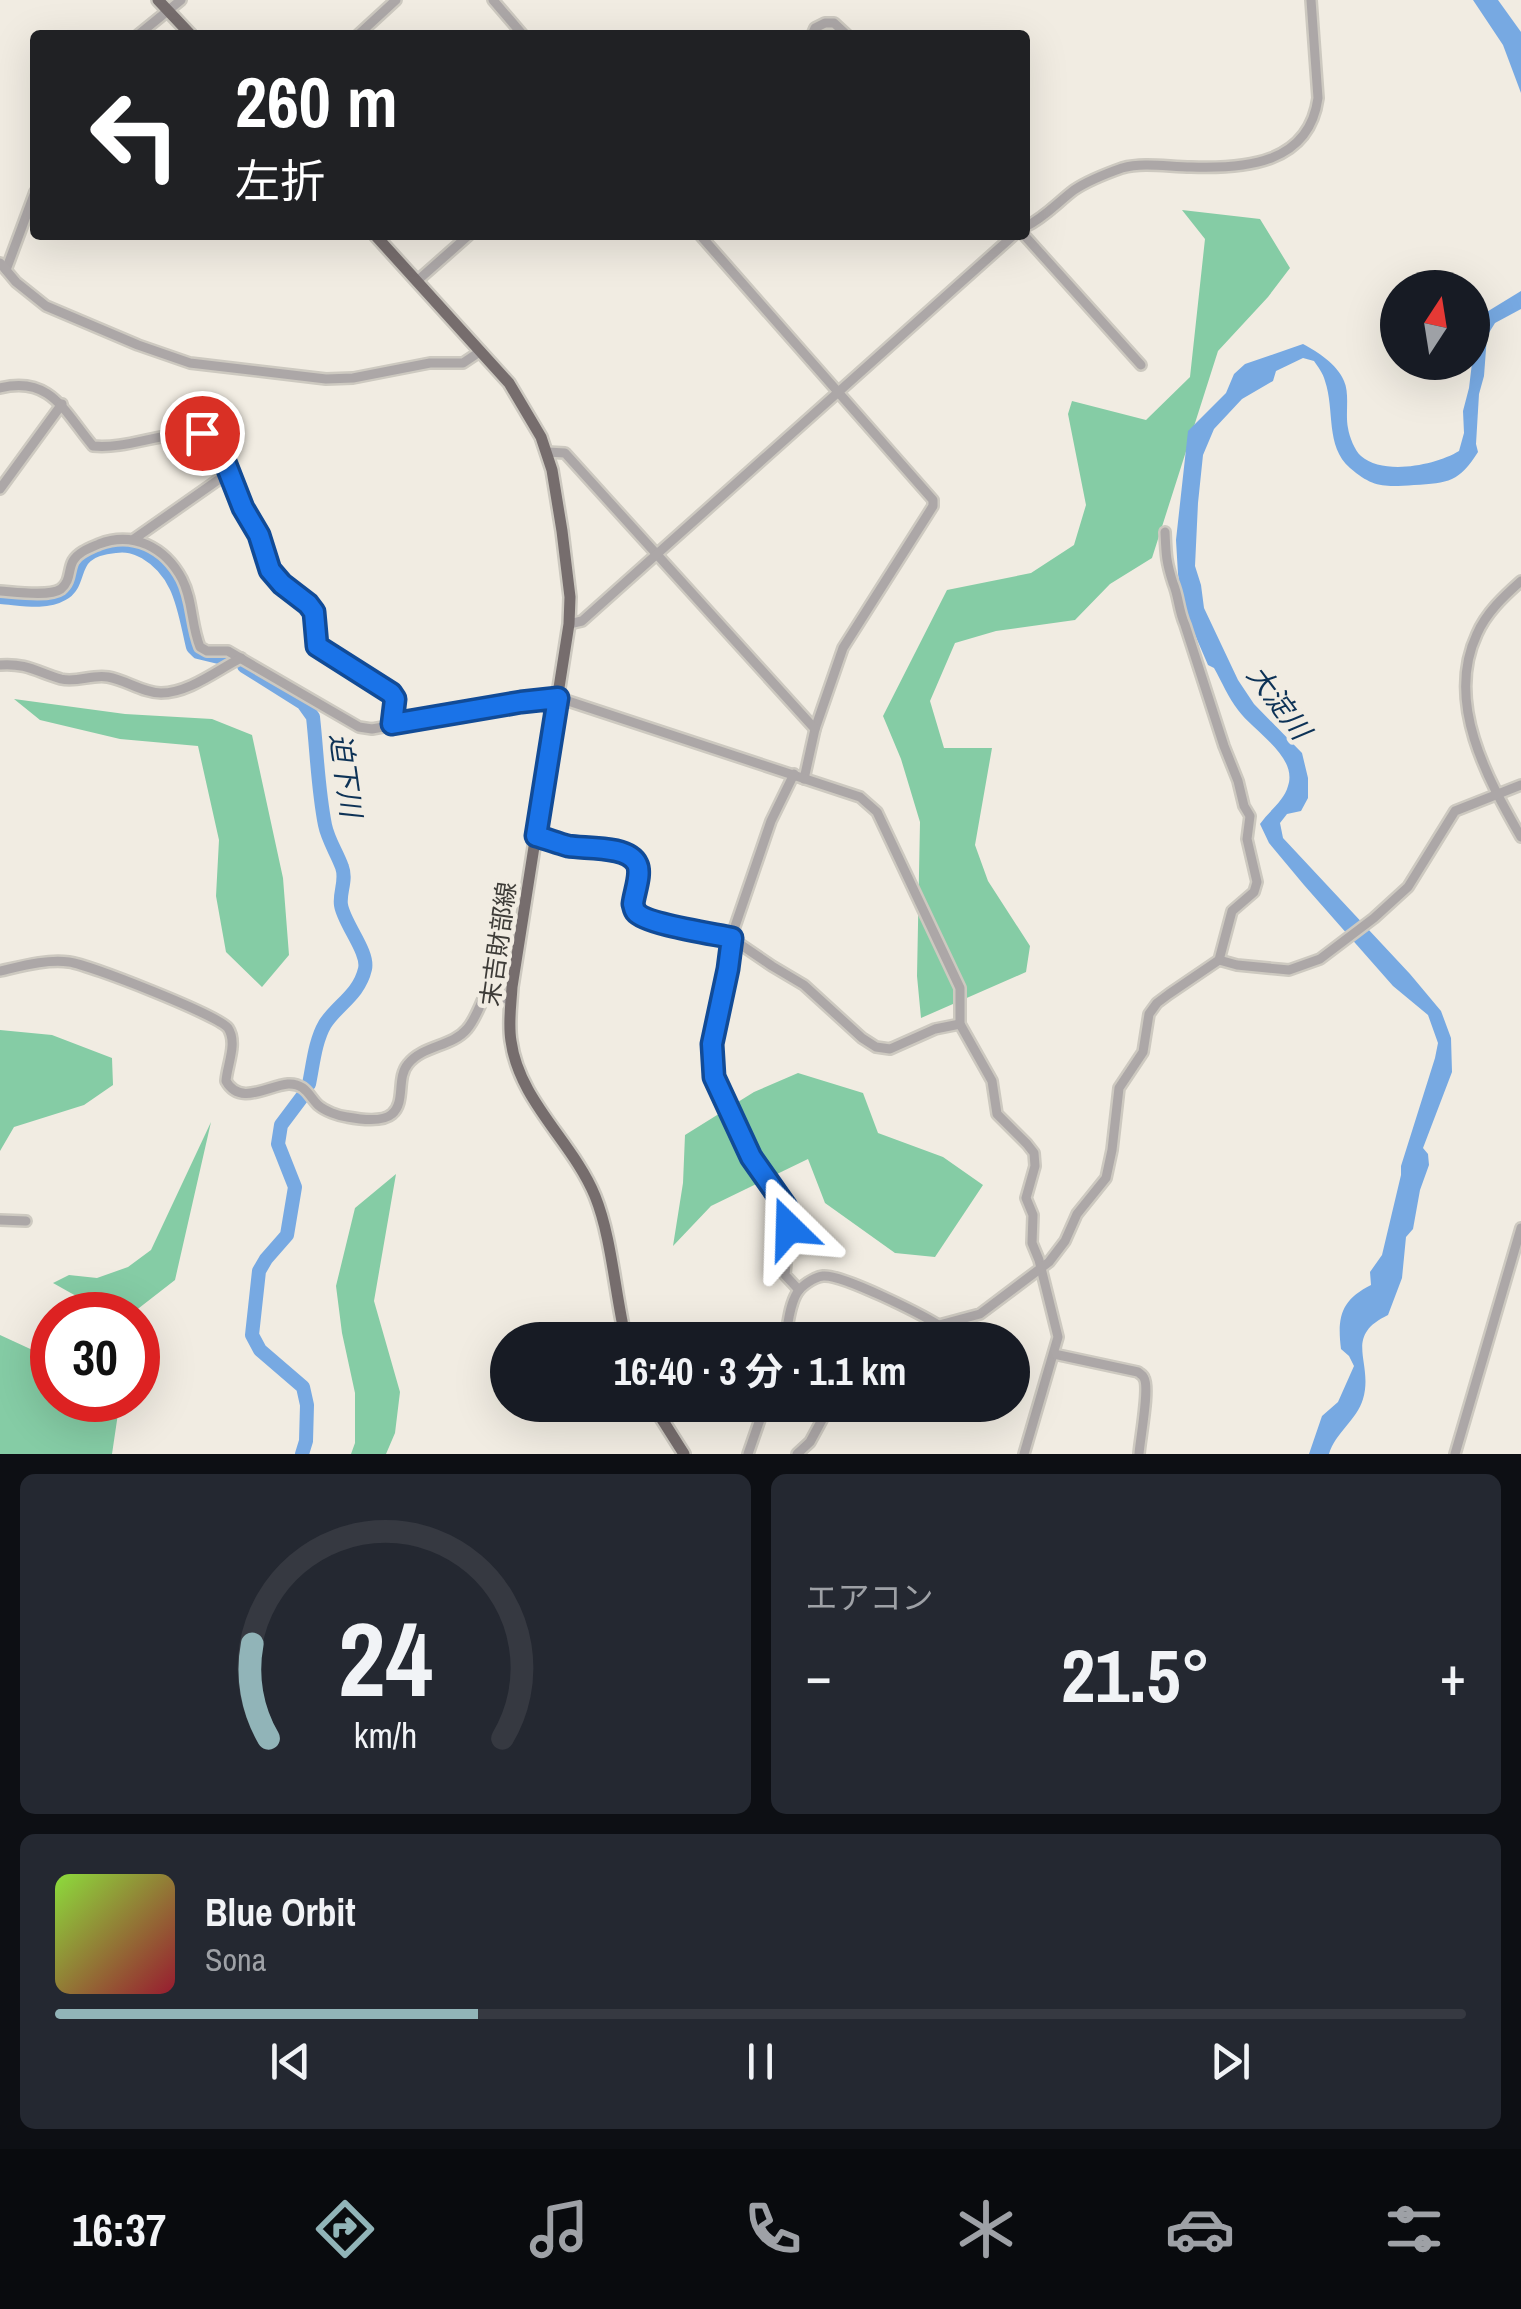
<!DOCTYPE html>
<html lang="ja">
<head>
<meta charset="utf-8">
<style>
  :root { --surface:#171b24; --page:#242831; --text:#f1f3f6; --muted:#9ea1a6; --line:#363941; --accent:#91b4b8 }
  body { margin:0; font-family:"Archivo Narrow","Noto Sans JP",sans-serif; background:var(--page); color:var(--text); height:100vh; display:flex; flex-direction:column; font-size:38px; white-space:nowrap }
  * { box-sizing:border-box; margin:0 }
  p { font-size:32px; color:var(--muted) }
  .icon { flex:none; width:55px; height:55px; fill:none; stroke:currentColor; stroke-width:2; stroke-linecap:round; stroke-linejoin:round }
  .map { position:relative; height:1454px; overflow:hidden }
  .details { display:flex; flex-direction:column; gap:20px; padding:20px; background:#0d0f14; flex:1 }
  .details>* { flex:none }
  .top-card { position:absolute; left:30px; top:30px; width:1000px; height:210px; border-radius:10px; box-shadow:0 10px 40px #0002; background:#202124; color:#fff; overflow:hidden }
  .needle { width:65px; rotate:12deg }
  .fabs { position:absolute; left:1380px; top:270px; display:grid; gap:20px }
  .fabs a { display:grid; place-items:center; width:110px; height:110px; border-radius:50%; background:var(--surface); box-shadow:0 10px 40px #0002; font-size:50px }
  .speed { position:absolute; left:30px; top:1292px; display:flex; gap:20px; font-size:50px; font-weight:700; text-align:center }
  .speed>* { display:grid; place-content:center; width:130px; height:130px; border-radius:50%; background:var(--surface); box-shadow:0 10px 40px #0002; line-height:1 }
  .speed .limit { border:15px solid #d22; background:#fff; color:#111 }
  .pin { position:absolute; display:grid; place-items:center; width:85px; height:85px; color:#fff; margin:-42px; border:5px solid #fff; border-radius:50%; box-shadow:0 2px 10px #0007 }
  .me { position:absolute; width:110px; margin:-55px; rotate:338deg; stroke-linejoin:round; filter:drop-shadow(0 0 8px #0008) }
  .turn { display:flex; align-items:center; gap:35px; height:210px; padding:0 40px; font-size:45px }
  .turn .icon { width:130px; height:130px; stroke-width:2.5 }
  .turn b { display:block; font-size:70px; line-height:85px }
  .big { font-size:75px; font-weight:700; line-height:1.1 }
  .details .card { flex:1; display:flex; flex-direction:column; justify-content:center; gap:15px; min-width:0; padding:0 35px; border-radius:15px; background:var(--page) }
  .details .dial { align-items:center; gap:0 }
  .dial svg { height:260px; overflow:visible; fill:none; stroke:var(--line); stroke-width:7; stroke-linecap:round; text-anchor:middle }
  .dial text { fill:var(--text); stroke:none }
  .song { display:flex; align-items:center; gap:30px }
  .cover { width:120px; height:120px; border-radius:15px; background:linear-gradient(135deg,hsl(90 70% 55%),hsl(350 70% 35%)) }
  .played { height:10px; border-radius:5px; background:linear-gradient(90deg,var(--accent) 30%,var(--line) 30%) }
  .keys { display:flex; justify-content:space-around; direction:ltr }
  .heat { display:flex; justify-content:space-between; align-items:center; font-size:55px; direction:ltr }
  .details .tiles { flex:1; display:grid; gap:20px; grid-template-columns:1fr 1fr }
  .card:last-child { grid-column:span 2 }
  .trip { position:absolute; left:490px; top:1322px; width:540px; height:100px; border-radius:50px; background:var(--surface); box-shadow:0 10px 40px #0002; font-weight:700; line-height:100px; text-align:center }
  .dock { display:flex; height:160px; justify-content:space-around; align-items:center; background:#090b0e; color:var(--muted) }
  .dock .icon { width:70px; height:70px }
  .dock .on { color:var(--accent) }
  .dock b { font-size:45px; color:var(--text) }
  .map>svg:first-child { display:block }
  .green { fill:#85cca5 }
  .water { fill:#77a9e2 }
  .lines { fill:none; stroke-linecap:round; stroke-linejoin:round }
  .river { stroke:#77a9e2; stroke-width:14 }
  .minor-casing { stroke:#cdc9c0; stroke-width:14 }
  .major-casing { stroke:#cdc9c0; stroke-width:16 }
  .minor { stroke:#aca7a7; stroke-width:9 }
  .major { stroke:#766d6d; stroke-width:11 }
  .route-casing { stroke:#114b97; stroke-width:25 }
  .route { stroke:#1a73e8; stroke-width:18 }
  .labels { text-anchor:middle; stroke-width:9; stroke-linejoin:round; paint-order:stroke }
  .street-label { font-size:25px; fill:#3e3c38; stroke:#f1ece2 }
  .water-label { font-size:28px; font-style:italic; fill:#0d3256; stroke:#f1ece2 }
</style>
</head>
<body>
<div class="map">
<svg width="1521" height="1454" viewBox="0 0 1521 1454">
  <rect width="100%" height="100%" fill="#f1ece2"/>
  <g class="green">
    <path d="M 1182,210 L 1260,219 L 1290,268 L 1268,297 L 1218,351 L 1152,558 L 1110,584 L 1075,620 L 996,631 L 955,643 L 930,701 L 944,748 L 992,748 L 975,845 L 988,881 L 1030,946 L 1026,972 L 921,1018 L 917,976 L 920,822 L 901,759 L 883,716 L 947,590 L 1031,573 L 1074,545 L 1086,505 L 1068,414 L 1072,401 L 1146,420 L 1190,377 L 1205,239 Z"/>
    <path d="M 14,699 L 125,714 L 212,719 L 252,735 L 283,878 L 289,955 L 262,987 L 226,952 L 216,896 L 219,840 L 198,746 L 120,739 L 40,720 Z"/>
    <path d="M 0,1030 L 52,1035 L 112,1058 L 113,1085 L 84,1105 L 14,1127 L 0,1151 Z"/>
    <path d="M 798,1073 L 863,1093 L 878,1133 L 943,1157 L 983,1185 L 935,1257 L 895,1253 L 825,1203 L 808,1159 L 711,1206 L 673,1246 L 683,1183 L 685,1135 L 754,1092 Z"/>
    <path d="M 211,1122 L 175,1280 L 130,1315 L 110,1315 L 53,1283 L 69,1275 L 97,1278 L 128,1267 L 151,1250 Z"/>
    <path d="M 396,1174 L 374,1301 L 400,1392 L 395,1433 L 386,1454 L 351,1454 L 355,1443 L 355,1393 L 342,1333 L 336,1286 L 355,1208 Z"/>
    <path d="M 0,1335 L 52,1359 L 52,1400 L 120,1400 L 112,1454 L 0,1454 Z"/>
  </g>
  <g class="water">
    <path d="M 1473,0 L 1498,0 L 1521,32 L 1521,93 L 1503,45 Z"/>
    <path d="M 1521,291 L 1521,309 L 1495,323 L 1487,336 L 1484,376 L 1479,394 L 1476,444 L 1478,452 C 1459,482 1449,483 1414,485 C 1385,487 1373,488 1350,468 C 1325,446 1335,410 1325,381 C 1323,373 1318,367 1314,361 L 1303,358 L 1276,371 L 1273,381 L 1242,399 L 1214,429 L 1203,455 L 1198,503 L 1195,566 L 1201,585 L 1204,608 L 1238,680 L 1254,704 L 1302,753 L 1308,778 L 1308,798 L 1301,811 L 1287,814 L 1280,823 L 1283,838 L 1410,974 L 1441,1011 L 1451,1038 L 1452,1072 L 1423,1148 L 1428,1154 L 1429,1165 L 1420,1190 L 1413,1229 L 1406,1237 L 1402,1278 L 1388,1315 C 1342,1337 1374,1362 1363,1399 C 1357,1420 1335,1433 1329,1454 L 1309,1454 L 1322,1416 L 1338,1402 L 1354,1366 L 1349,1356 L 1341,1349 C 1337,1317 1341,1300 1371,1285 L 1370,1272 L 1382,1255 L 1401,1175 L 1401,1166 L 1435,1058 L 1438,1043 L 1428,1015 L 1393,986 L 1304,885 L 1269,843 L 1260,824 C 1269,811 1284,801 1288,786 C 1298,756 1254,732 1238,710 C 1228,697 1222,682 1214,668 L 1208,665 L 1183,607 L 1178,574 L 1176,540 L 1188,431 L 1226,393 L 1234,374 L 1245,364 L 1303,344 C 1318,352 1337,364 1344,381 C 1350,394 1345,414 1348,428 C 1349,436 1355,451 1361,456 C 1384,476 1436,465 1459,451 L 1464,433 L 1463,411 L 1469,388 L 1475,338 L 1485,313 Z"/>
  </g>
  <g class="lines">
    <g class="river">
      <path d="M 0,597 C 19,598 45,604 62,594 C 78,586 73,567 86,556 C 93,549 106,547 115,546 C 127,544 135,547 145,552 C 181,573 184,609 193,647 L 198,652 L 227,659"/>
      <path d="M 244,666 L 303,703 L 313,717 C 317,753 318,790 325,825 C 328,840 337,853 342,867 C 347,880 339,893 341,905 C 344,924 369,952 365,969 C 359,995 337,1005 325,1024 C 315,1041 313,1065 309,1084"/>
      <path d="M 302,1454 L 306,1441 L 307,1405 L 303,1387 L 260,1350 L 252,1335 L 259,1271 L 266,1259 L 287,1235 L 295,1187 L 278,1144 L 281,1125 L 302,1097"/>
    </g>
    <g class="minor-casing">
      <g id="minor">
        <path d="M 493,0 L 523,35"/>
        <path d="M 138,35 L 181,0"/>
        <path d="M 358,35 L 396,0"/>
        <path d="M 812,35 L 815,28 L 825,23 L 834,23 L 847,35"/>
        <path d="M 1025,227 C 1044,218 1057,203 1074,190 C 1089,180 1105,174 1122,168 C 1144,162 1169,167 1191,167 C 1245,169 1309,164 1318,98 L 1311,0"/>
        <path d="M 700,235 L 933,500 L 933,506 L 843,648 L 815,729 L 804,779"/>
        <path d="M 1024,235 L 1141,365"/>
        <path d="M 0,263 L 16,282 L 46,306 L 138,345 L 190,363 L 326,379 L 353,378 L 430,363 L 463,363 L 481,351"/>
        <path d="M 6,270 L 35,192"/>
        <path d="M 417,281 L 469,235"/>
        <path d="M 0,388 C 51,375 65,413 93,446 C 133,450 173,425 212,437 L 222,452 L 232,486 L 243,508 L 259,535 L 270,570 L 281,585 L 309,604 L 314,612 L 317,646 L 391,693 L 395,699 L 392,725"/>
        <path d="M 547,452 L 565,453 L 815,729"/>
        <path d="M 0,489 L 62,404"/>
        <path d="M 134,539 L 228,473"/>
        <path d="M 1521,581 C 1504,596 1486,613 1477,634 C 1445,702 1487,778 1521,837"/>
        <path d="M 0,591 C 15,592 50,597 61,589 C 71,581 68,570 73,561 C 78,552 90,548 99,544 C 133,531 165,547 182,579 C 193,600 191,625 200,647 L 207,651 L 228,651 L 359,727 L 372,729 L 521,702 L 559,698 L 860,797 L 877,812 L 960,988 L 960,1024 L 992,1081 L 997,1114 L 1027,1144 L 1034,1153 L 1035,1166 L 1026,1198 L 1033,1215 L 1032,1243 L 1039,1260 L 1058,1337 L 1024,1454"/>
        <path d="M 569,624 L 582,621 L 1014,235"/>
        <path d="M 0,665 C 27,663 37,672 61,679 C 77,683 92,674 108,677 C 126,680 143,693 161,693 C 189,693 217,670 241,658"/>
        <path d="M 794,774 L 771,821 L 731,938 L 728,969 L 712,1044 L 714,1077 L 722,1099 L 751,1157 L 786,1207 L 789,1228 L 785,1275 L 799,1290"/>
        <path d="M 536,836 L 565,845 L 604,848 L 633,859 L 639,869 L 633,905 L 634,910 L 639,915 L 667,924 L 731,938 L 772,966 L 804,985 L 862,1038 L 876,1047 L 890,1049 L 935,1029 L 960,1024"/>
        <path d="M 1219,960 L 1237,965 L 1289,970 L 1320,959 L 1374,918 L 1408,887 L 1455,811 L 1521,785"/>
        <path d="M 0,971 C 22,966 47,959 69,962 C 90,965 218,1015 228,1028 C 238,1043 227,1065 226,1081 C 240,1106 267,1086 288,1084 C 305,1083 309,1096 318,1105 C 325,1111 338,1116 347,1117 C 358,1119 382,1123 392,1114 C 406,1102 396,1078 408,1064 C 423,1045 452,1047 467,1029 C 475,1020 480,1005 485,995 L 495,991 L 511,1002"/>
        <path d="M 0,1220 L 26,1221"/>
        <path d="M 785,1340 C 788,1326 789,1306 797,1293 C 801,1286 814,1277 823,1276 C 842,1274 921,1314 940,1326"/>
        <path d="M 897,1340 L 913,1332 L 980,1314 L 1049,1262 L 1065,1241 L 1077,1214 L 1106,1178 L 1112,1150 L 1119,1088 L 1143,1052 L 1149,1014 L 1157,1003 L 1169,994 L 1219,960 L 1232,911 L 1254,892 L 1257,882 L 1247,839 L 1250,816 L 1244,806 L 1238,781 L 1224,746 L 1185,625 C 1178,609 1179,597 1173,583 C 1166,561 1166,555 1165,532"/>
        <path d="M 1054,1354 L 1138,1372 C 1140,1374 1143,1375 1144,1378 C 1150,1388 1140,1439 1139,1454"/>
        <path d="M 748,1454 L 765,1405"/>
        <path d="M 797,1454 L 810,1442 L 830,1405"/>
        <path d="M 1455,1454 L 1521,1228"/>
      </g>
    </g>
    <g class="major-casing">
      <g id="major">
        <path d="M 158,0 L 191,35"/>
        <path d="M 375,235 L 509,383 L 541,437 L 552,470 L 562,531 L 570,597 L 569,624 L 512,987 C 511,1005 508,1023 511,1041 C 519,1101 573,1142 595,1196 C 612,1238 615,1295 626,1340"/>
        <path d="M 653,1405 L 684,1454"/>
      </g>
    </g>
    <use href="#minor" class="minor"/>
    <use href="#major" class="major"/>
  </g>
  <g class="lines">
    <g class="route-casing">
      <path id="route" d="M 202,433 L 212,436 L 218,444 L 243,508 L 259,535 L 270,570 L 282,584 L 308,604 L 314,612 L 317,646 L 391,693 L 395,699 L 392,724 L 521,702 L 558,698 L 536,836 C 547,839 557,843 568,846 C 585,849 628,845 637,864 C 642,874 634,893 633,904 C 634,907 634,910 636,912 C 645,924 714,934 732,938 L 728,969 L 712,1044 L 714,1077 L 751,1157 L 786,1207 L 789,1228"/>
    </g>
    <use href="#route" class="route"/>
  </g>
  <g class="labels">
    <g class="street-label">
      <text transform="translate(498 944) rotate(-82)" y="9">末吉財部線</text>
    </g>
    <g class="water-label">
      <text transform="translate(1279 702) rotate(53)" y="10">大淀川</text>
      <text transform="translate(346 775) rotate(82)" y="10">迫下川</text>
    </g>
  </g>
</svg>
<div class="fabs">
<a><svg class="needle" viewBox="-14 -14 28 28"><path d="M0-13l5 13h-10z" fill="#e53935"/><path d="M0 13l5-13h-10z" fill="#9ea1a6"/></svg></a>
</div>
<div class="speed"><div class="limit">30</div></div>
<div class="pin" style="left:202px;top:433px;background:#d93025"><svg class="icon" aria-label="arrive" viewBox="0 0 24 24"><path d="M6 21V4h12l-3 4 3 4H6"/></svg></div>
<svg class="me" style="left:789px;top:1228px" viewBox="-20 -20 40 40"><path d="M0-17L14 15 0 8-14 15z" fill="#1a73e8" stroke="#fff" stroke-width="4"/></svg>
<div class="trip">16:40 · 3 分 · 1.1 km</div>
<div class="top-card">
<div class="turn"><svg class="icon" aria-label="left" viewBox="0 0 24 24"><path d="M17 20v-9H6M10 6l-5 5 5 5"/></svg><div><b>260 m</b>左折</div></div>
</div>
</div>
<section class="details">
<div class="tiles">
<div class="card dial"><svg viewBox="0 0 100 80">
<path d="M14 69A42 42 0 1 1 86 69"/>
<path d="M14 69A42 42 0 0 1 9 40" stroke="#91b4b8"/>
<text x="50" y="56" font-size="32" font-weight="700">24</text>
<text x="50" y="72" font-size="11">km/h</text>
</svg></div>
<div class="card"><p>エアコン</p>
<div class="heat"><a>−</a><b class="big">21.5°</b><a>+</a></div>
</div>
<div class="card">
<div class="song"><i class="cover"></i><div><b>Blue Orbit</b><p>Sona</p></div></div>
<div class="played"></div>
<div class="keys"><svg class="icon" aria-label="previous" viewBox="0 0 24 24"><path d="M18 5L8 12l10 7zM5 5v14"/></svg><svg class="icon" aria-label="pause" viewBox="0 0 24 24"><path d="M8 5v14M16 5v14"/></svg><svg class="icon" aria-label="next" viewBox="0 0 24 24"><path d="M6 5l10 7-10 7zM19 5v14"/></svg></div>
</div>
</div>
</section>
<nav class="dock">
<b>16:37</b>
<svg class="icon on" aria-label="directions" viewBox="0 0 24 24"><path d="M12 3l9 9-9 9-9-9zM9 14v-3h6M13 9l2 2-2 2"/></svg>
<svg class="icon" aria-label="music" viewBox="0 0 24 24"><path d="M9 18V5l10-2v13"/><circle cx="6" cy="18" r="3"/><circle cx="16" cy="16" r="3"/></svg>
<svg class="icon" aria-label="phone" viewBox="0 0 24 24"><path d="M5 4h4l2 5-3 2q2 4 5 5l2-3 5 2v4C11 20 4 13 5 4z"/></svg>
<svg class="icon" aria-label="climate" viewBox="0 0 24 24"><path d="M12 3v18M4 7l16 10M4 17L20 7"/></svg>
<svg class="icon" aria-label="car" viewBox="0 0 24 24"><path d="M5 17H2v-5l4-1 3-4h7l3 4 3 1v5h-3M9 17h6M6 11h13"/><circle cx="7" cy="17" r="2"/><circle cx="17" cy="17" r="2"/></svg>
<svg class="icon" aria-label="filters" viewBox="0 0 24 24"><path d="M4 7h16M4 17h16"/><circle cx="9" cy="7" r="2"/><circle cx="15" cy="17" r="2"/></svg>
</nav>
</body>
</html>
